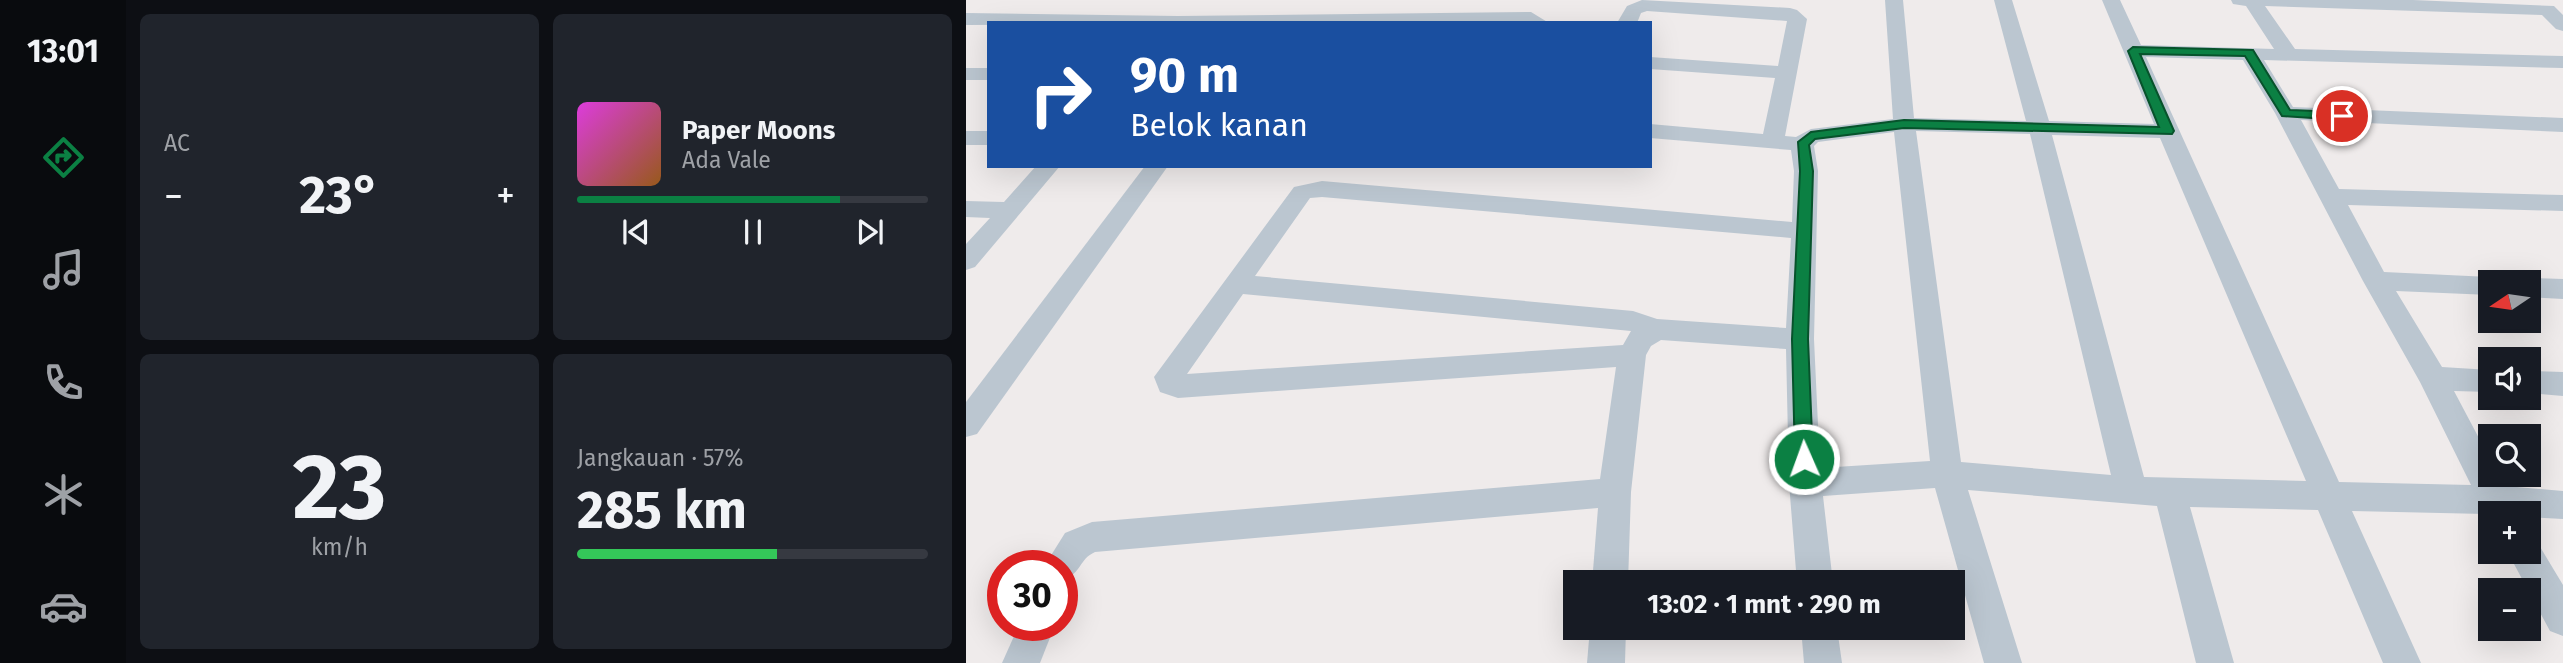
<!DOCTYPE html>
<html lang="id">
<head>
<meta charset="utf-8">
<style>
  :root { --surface:#171b24; --page:#20242c; --text:#f1f3f6; --muted:#9ea1a6; --line:#363941; --accent:#0b8043 }
  body { margin:0; font-family:"Fira Sans",sans-serif; background:var(--page); color:var(--text); height:100vh; display:flex; flex-direction:column; font-size:26px; white-space:nowrap }
  * { box-sizing:border-box; margin:0 }
  p { font-size:23px; color:var(--muted) }
  .icon { flex:none; width:38px; height:38px; fill:none; stroke:currentColor; stroke-width:2; stroke-linecap:round; stroke-linejoin:round }
  .map { position:relative; flex:1; overflow:hidden }
  .details { display:flex; flex-direction:column; gap:14px; padding:14px; background:#0d0f14; width:840px }
  .details>* { flex:none }
  .top-card { position:absolute; left:21px; top:21px; width:665px; height:147px; border-radius:0px; box-shadow:0 7px 28px #0002; background:#1a4fa0; color:#fff; overflow:hidden }
  .needle { width:46px; rotate:257deg }
  .buttons { position:absolute; left:1512px; top:270px; display:grid; gap:14px }
  .buttons a { display:grid; place-items:center; width:63px; height:63px; border-radius:0px; background:var(--surface); box-shadow:0 7px 28px #0002; font-size:35px }
  .speed { position:absolute; left:21px; top:550px; display:flex; gap:14px; font-size:35px; font-weight:700; text-align:center }
  .speed>* { display:grid; place-content:center; width:91px; height:91px; border-radius:50%; background:var(--surface); box-shadow:0 7px 28px #0002; line-height:1 }
  .speed .limit { border:10px solid #d22; background:#fff; color:#111 }
  .pin { position:absolute; display:grid; place-items:center; width:60px; height:60px; color:#fff; margin:-30px; border:4px solid #fff; border-radius:50%; box-shadow:0 2px 7px #0007 }
  .me { position:absolute; width:77px; margin:-38px; rotate:358deg; stroke-linejoin:round; filter:drop-shadow(0 0 5px #0008) }
  .turn { display:flex; align-items:center; gap:24px; height:147px; padding:0 28px; font-size:32px }
  .turn .icon { width:91px; height:91px; stroke-width:2.5 }
  .turn b { display:block; font-size:49px; line-height:60px }
  .big { font-size:52px; font-weight:700; line-height:1.1 }
  .details .tile { flex:1; display:flex; flex-direction:column; justify-content:center; gap:10px; min-width:0; padding:0 24px; border-radius:10px; background:var(--page) }
  .details .dial { align-items:center; gap:0 }
  .dial b { font-size:91px; line-height:1 }
  .song { display:flex; align-items:center; gap:21px }
  .cover { width:84px; height:84px; border-radius:10px; background:linear-gradient(135deg,hsl(300 70% 55%),hsl(30 70% 35%)) }
  .played { height:7px; border-radius:4px; background:linear-gradient(90deg,var(--accent) 75%,var(--line) 75%) }
  .keys { display:flex; justify-content:space-around; direction:ltr }
  .heat { display:flex; justify-content:space-between; align-items:center; font-size:38px; direction:ltr }
  .charge { height:10px; border-radius:5px; background:linear-gradient(90deg,#34c759 57%,var(--line) 0) }
  .details .tiles { flex:1; display:grid; gap:14px; grid-template-columns:repeat(2,1fr) }
  .trip { position:absolute; left:597px; top:570px; width:402px; height:70px; border-radius:0px; background:var(--surface); box-shadow:0 7px 28px #0002; font-weight:700; line-height:70px; text-align:center }
  main { display:flex; flex:1; min-height:0 }
  .tab-bar { display:flex; flex-direction:column; width:126px; justify-content:space-around; align-items:center; background:#090b0e; color:var(--muted) }
  .tab-bar .icon { width:49px; height:49px }
  .tab-bar .current { color:var(--accent) }
  .tab-bar b { font-size:32px; color:var(--text) }
  .map>svg:first-child { display:block }
  .lines { fill:none; stroke-linecap:round; stroke-linejoin:round }
  .street { fill:#bbc6d0; fill-rule:evenodd }
  .route { fill:#0b8043; stroke:#07532c; stroke-width:2 }
</style>
</head>
<body>
<main>
<nav class="tab-bar">
<b>13:01</b>
<svg class="icon current" aria-label="directions" viewBox="0 0 24 24"><path d="M12 3l9 9-9 9-9-9zM9 14v-3h6M13 9l2 2-2 2"/></svg>
<svg class="icon" aria-label="music" viewBox="0 0 24 24"><path d="M9 18V5l10-2v13"/><circle cx="6" cy="18" r="3"/><circle cx="16" cy="16" r="3"/></svg>
<svg class="icon" aria-label="phone" viewBox="0 0 24 24"><path d="M5 4h4l2 5-3 2q2 4 5 5l2-3 5 2v4C11 20 4 13 5 4z"/></svg>
<svg class="icon" aria-label="climate" viewBox="0 0 24 24"><path d="M12 3v18M4 7l16 10M4 17L20 7"/></svg>
<svg class="icon" aria-label="car" viewBox="0 0 24 24"><path d="M5 17H2v-5l4-1 3-4h7l3 4 3 1v5h-3M9 17h6M6 11h13"/><circle cx="7" cy="17" r="2"/><circle cx="17" cy="17" r="2"/></svg>
</nav>
<section class="details">
<div class="tiles">
<div class="tile"><p>AC</p>
<div class="heat"><a>−</a><b class="big">23°</b><a>+</a></div>
</div>
<div class="tile">
<div class="song"><i class="cover"></i><div><b>Paper Moons</b><p>Ada Vale</p></div></div>
<div class="played"></div>
<div class="keys"><svg class="icon" aria-label="previous" viewBox="0 0 24 24"><path d="M18 5L8 12l10 7zM5 5v14"/></svg><svg class="icon" aria-label="pause" viewBox="0 0 24 24"><path d="M8 5v14M16 5v14"/></svg><svg class="icon" aria-label="next" viewBox="0 0 24 24"><path d="M6 5l10 7-10 7zM19 5v14"/></svg></div>
</div>
<div class="tile dial"><b>23</b><p>km/h</p></div>
<div class="tile"><p>Jangkauan · 57%</p><b class="big">285 km</b><div class="charge"></div></div>
</div>
</section>
<div class="map">
<svg width="1597" height="663" viewBox="0 0 1597 663">
  <rect width="100%" height="100%" fill="#efebeb"/>
  <g class="lines">
    <g class="street">
      <path d="M 676,0 L 824,8 L 831,10 L 841,19 L 819,136 L 830,137 L 845,129 L 927,119 L 919,0 L 937,0 L 948,118 L 1060,121 L 1028,0 L 1046,0 L 1083,121 L 1188,124 L 1136,0 L 1154,0 L 1175,45 L 1308,49 L 1280,6 L 1267,4 L 1265,0 L 1447,0 L 1588,6 L 1597,15 L 1597,31 L 1590,29 L 1576,15 L 1299,6 L 1329,49 L 1597,56 L 1597,68 L 1298,60 L 1327,107 L 1597,118 L 1597,132 L 1335,120 L 1373,189 L 1597,195 L 1597,211 L 1382,205 L 1418,272 L 1524,277 L 1533,279 L 1535,282 L 1524,282 L 1524,295 L 1430,291 L 1476,367 L 1524,370 L 1524,392 L 1488,391 L 1524,459 L 1524,474 L 1532,474 L 1539,486 L 1597,491 L 1597,519 L 1563,517 L 1563,513 L 1524,513 L 1524,523 L 1519,514 L 1386,511 L 1455,663 L 1417,663 L 1352,510 L 1224,507 L 1268,663 L 1230,663 L 1191,506 L 1002,490 L 1056,663 L 1018,663 L 969,488 L 857,496 L 867,583 L 831,583 L 823,483 L 820,349 L 695,340 L 685,346 L 680,355 L 665,492 L 662,583 L 626,583 L 632,508 L 129,552 C 113,559 116,573 96,581 L 96,565 L 79,565 L 99,533 L 126,522 L 634,479 L 650,367 L 212,398 L 194,392 L 188,377 L 328,187 L 356,181 L 826,222 L 828,171 L 825,150 L 684,138 L 684,124 L 797,134 L 809,78 L 684,69 L 684,57 L 812,66 L 821,21 L 681,11 L 675,13 L 671,23 L 651,23 L 661,6 ZM 1180,57 L 1277,60 L 1309,113 L 1397,281 L 1454,382 L 1505,485 L 1373,482 ZM 950,131 L 1064,134 L 1145,475 L 995,462 ZM 928,132 L 964,461 L 854,468 L 848,339 L 852,171 L 848,146 L 852,142 ZM 1086,135 L 1194,138 L 1340,481 L 1178,477 ZM 356,197 L 825,238 L 820,328 L 691,319 L 667,311 L 289,276 L 344,198 ZM 277,294 L 665,331 L 657,345 L 221,374 Z"/>
      <path d="M 565,12 L 583,23 L 0,25 L 0,13 L 212,16 Z"/>
      <rect x="0" y="68" width="23" height="12"/>
      <rect x="0" y="131" width="23" height="14"/>
      <path d="M 70,166 L 94,166 L 9,267 L 0,270 L 0,244 L 24,218 L 0,217 L 0,201 L 38,202 Z"/>
      <path d="M 179,166 L 202,166 L 11,434 L 0,437 L 0,402 Z"/>
      <path d="M 1563,278 L 1597,279 L 1597,299 L 1563,297 L 1563,282 L 1553,282 Z"/>
      <path d="M 1563,371 L 1597,372 L 1597,396 L 1563,393 Z"/>
      <path d="M 1563,537 L 1570,540 L 1597,585 L 1597,636 L 1584,631 L 1541,551 L 1563,551 Z"/>
      <path d="M 53,625 L 89,625 L 74,663 L 36,663 Z"/>
      <path d="M 624,628 L 660,628 L 659,663 L 621,663 Z"/>
      <path d="M 835,628 L 871,628 L 876,663 L 838,663 Z"/>
    </g>
  </g>
  <path class="route" d="M 1167,47 L 1287,50 L 1324,110 L 1376,112 L 1382,116 L 1376,120 L 1316,116 L 1279,56 L 1174,54 L 1208,131 L 1206,134 L 938,128 L 849,139 L 843,145 L 847,171 L 842,339 L 847,459 L 844,465 L 838,467 L 832,465 L 829,459 L 826,339 L 834,171 L 832,142 L 845,132 L 938,120 L 1193,127 L 1162,51 Z"/>
</svg>
<div class="buttons">
<a><svg class="needle" viewBox="-14 -14 28 28"><path d="M0-13l5 13h-10z" fill="#e53935"/><path d="M0 13l5-13h-10z" fill="#9ea1a6"/></svg></a>
<a><svg class="icon" aria-label="sound" viewBox="0 0 24 24"><path d="M4 9h4l5-4v14l-5-4H4zM17 9q2 3 0 6"/></svg></a>
<a><svg class="icon" aria-label="search" viewBox="0 0 24 24"><circle cx="10" cy="10" r="6"/><path d="M15 15l6 6"/></svg></a>
<a>+</a>
<a>−</a>
</div>
<div class="speed"><div class="limit">30</div></div>
<div class="pin" style="left:1376px;top:116px;background:#d93025"><svg class="icon" aria-label="arrive" viewBox="0 0 24 24"><path d="M6 21V4h12l-3 4 3 4H6"/></svg></div>
<svg class="me" style="left:838px;top:459px" viewBox="-20 -20 40 40"><circle r="17" fill="#0b8043" stroke="#fff" stroke-width="3"/><path d="M0-11L8 9 0 5-8 9z" fill="#fff"/></svg>
<div class="trip">13:02 · 1 mnt · 290 m</div>
<div class="top-card">
<div class="turn"><svg class="icon" aria-label="right" viewBox="0 0 24 24"><path d="M7 20v-9h11M14 6l5 5-5 5"/></svg><div><b>90 m</b>Belok kanan</div></div>
</div>
</div>
</main>
</body>
</html>
